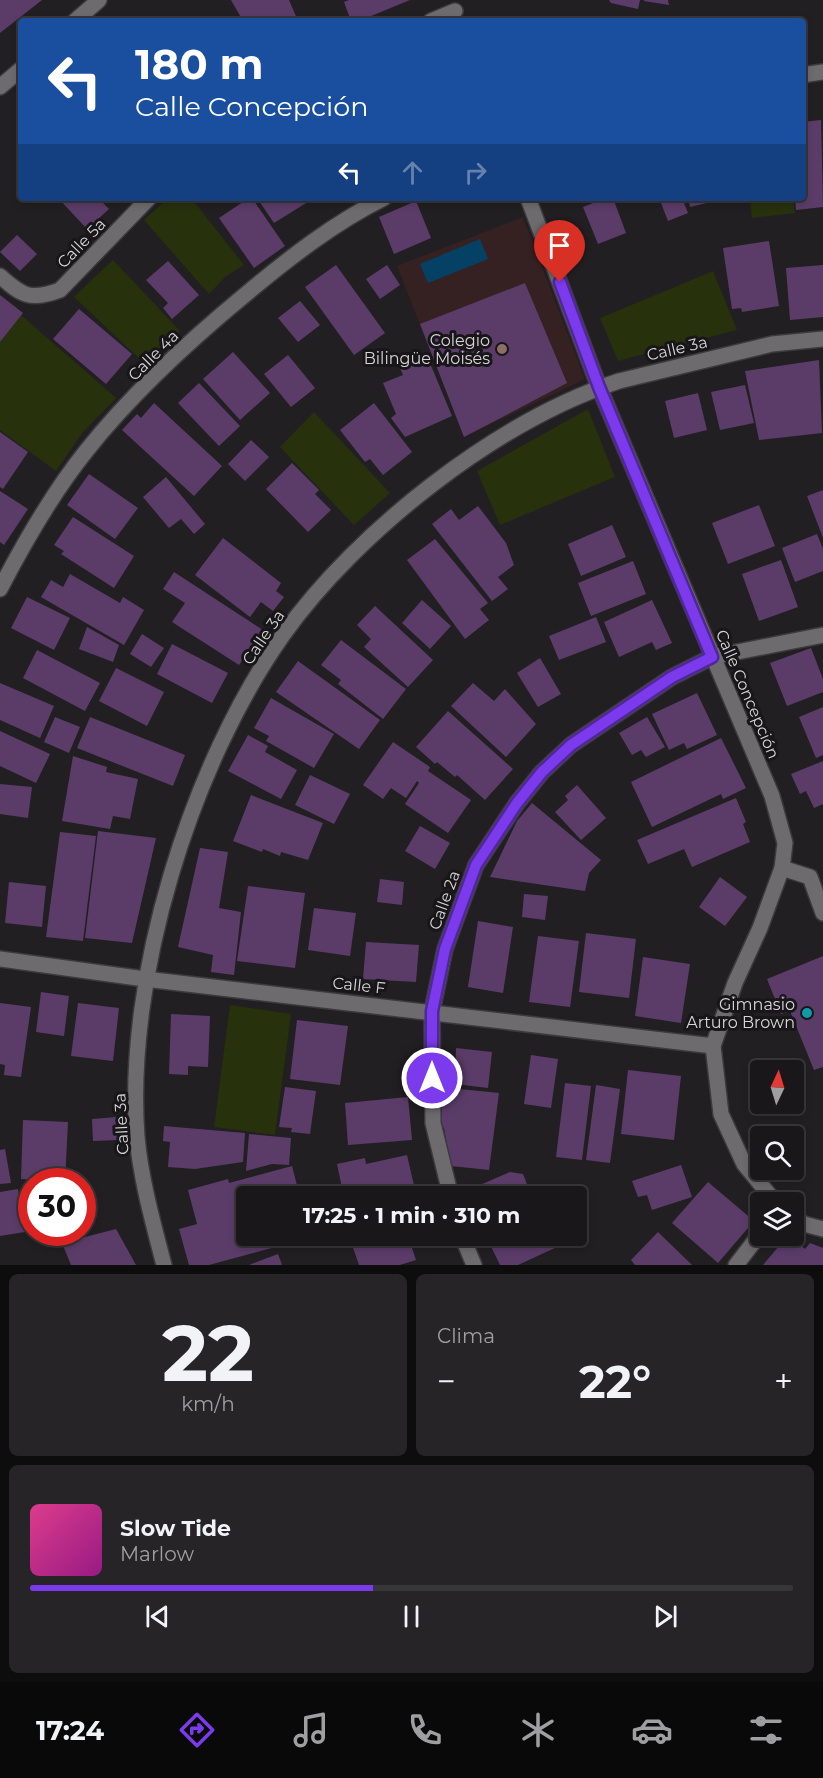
<!DOCTYPE html>
<html lang="es">
<head>
<meta charset="utf-8">
<style>
  :root { --surface:#19171a; --page:#262427; --text:#f1f3f6; --muted:#9f9fa2; --line:#373639; --accent:#7c3aed }
  body { margin:0; font-family:Montserrat,sans-serif; background:var(--page); color:var(--text); height:100vh; display:flex; flex-direction:column; font-size:22px; white-space:nowrap }
  * { box-sizing:border-box; margin:0 }
  p { font-size:20px; color:var(--muted) }
  .icon { flex:none; width:33px; height:33px; fill:none; stroke:currentColor; stroke-width:2; stroke-linecap:round; stroke-linejoin:round }
  .map { position:relative; height:1265px; overflow:hidden }
  .sheet { display:flex; flex-direction:column; gap:9px; padding:9px; background:#0e0d0e; flex:1 }
  .sheet>* { flex:none }
  .hud { position:absolute; left:18px; top:18px; width:788px; height:183px; border-radius:6px; box-shadow:0 3px 9px #0003,0 0 0 2px var(--line); background:#1a4fa0; color:#fff; overflow:hidden }
  .needle { width:39px; rotate:4deg }
  .fabs { position:absolute; left:750px; top:1060px; display:grid; gap:12px }
  .fabs a { display:grid; place-items:center; width:54px; height:54px; border-radius:6px; background:var(--surface); box-shadow:0 3px 9px #0003,0 0 0 2px var(--line); font-size:30px }
  .speed { position:absolute; left:18px; top:1168px; display:flex; gap:12px; font-size:30px; font-weight:700; text-align:center }
  .speed>* { display:grid; place-content:center; width:78px; height:78px; border-radius:50%; background:var(--surface); box-shadow:0 3px 9px #0003,0 0 0 2px var(--line); line-height:1 }
  .speed .limit { border:9px solid #d22; background:#fff; color:#111 }
  .pin { position:absolute; display:grid; place-items:center; width:51px; height:51px; color:#fff; margin:-62px -26px; border-radius:50% 50% 50% 0; rotate:-45deg; box-shadow:0 0 6px #0007 }
  .pin .icon { rotate:45deg }
  .me { position:absolute; width:66px; margin:-33px; rotate:0deg; stroke-linejoin:round; filter:drop-shadow(0 0 4px #0008) }
  .turn { display:flex; align-items:center; gap:21px; height:126px; padding:0 18px; font-size:27px }
  .turn .icon { width:78px; height:78px; stroke-width:2.5 }
  .turn b { display:block; font-size:42px; line-height:51px }
  .lanes { display:flex; align-items:center; height:57px; padding:0 18px; background:#0003; justify-content:center; gap:30px; direction:ltr }
  .lanes .off { opacity:.35 }
  .big { font-size:45px; font-weight:700; line-height:1.1 }
  .sheet .card { flex:1; display:flex; flex-direction:column; justify-content:center; gap:9px; min-width:0; padding:0 21px; border-radius:9px; background:var(--page) }
  .sheet .dial { align-items:center; gap:0 }
  .dial b { font-size:78px; line-height:1 }
  .song { display:flex; align-items:center; gap:18px }
  .cover { width:72px; height:72px; border-radius:9px; background:linear-gradient(135deg,hsl(330 70% 55%),hsl(310 70% 35%)) }
  .played { height:6px; border-radius:3px; background:linear-gradient(90deg,var(--accent) 45%,var(--line) 45%) }
  .keys { display:flex; justify-content:space-around; direction:ltr }
  .heat { display:flex; justify-content:space-between; align-items:center; font-size:33px; direction:ltr }
  .sheet .tiles { flex:1; display:grid; gap:9px; grid-template-columns:1fr 1fr }
  .card:last-child { grid-column:span 2 }
  .trip { position:absolute; left:236px; top:1186px; width:351px; height:60px; border-radius:6px; background:var(--surface); box-shadow:0 3px 9px #0003,0 0 0 2px var(--line); font-weight:700; line-height:60px; text-align:center }
  .tab-bar { display:flex; height:96px; justify-content:space-around; align-items:center; background:#0a090a; color:var(--muted) }
  .tab-bar .icon { width:42px; height:42px }
  .tab-bar .on { color:var(--accent) }
  .tab-bar b { font-size:27px; color:var(--text) }
  .map>svg:first-child { display:block }
  .education { fill:#352122 }
  .green { fill:#27310c }
  .water { fill:#044164 }
  .building { fill:#5b3c69 }
  .lines { fill:none; stroke-linecap:round; stroke-linejoin:round }
  .minor-casing { stroke:#3c3a3d; stroke-width:18 }
  .minor { stroke:#6e6b6f; stroke-width:15 }
  .route-casing { stroke:#51269a; stroke-width:15 }
  .route { stroke:#7c3aed; stroke-width:10 }
  .education-dot { fill:#8d6e63; stroke:#181619; stroke-width:2 }
  .culture-dot { fill:#0f9aa8; stroke:#181619; stroke-width:2 }
  .labels { text-anchor:middle; stroke-width:6; stroke-linejoin:round; paint-order:stroke }
  .street-label { font-size:16px; fill:#d7d5d8; stroke:#181619 }
  .poi-label { font-size:16px; fill:#d7d5d8; stroke:#181619; text-anchor:end }
</style>
</head>
<body>
<div class="map">
<svg width="823" height="1265" viewBox="0 0 823 1265">
  <rect width="100%" height="100%" fill="#211f22"/>
  <path class="education" d="M 523,217 L 585,379 L 464,437 L 397,266 Z"/>
  <g class="green">
    <path d="M 168,198 L 191,198 L 244,265 L 225,277 L 209,294 L 144,220 Z"/>
    <path d="M 750,198 L 793,198 L 795,213 L 752,218 Z"/>
    <path d="M 113,260 L 180,331 L 146,365 L 74,297 Z"/>
    <path d="M 713,271 L 737,330 L 618,361 L 600,318 Z"/>
    <path d="M 21,315 L 116,398 L 83,432 L 56,471 L 0,430 L 0,342 Z"/>
    <path d="M 588,409 L 615,477 L 500,525 L 477,471 Z"/>
    <path d="M 314,412 L 390,493 L 354,525 L 280,447 Z"/>
    <path d="M 230,1005 L 291,1014 L 275,1135 L 214,1127 Z"/>
  </g>
  <path class="water" d="M 480,239 L 488,259 L 428,283 L 420,264 Z"/>
  <g class="building">
    <path d="M 0,0 L 42,0 L 0,33 Z"/>
    <path d="M 231,0 L 289,0 L 298,21 L 243,21 Z"/>
    <path d="M 349,0 L 410,0 L 359,21 L 351,21 L 344,2 Z"/>
    <path d="M 609,0 L 640,0 L 638,9 L 611,3 Z"/>
    <path d="M 644,0 L 668,0 L 669,5 L 644,1 Z"/>
    <path d="M 821,120 L 823,207 L 796,210 L 795,198 L 802,198 L 802,122 Z"/>
    <path d="M 58,198 L 98,198 L 109,209 L 87,229 Z"/>
    <path d="M 249,198 L 252,198 L 285,246 L 254,268 L 219,218 Z"/>
    <path d="M 257,198 L 310,198 L 311,200 L 274,223 Z"/>
    <path d="M 606,198 L 613,198 L 626,233 L 598,244 L 583,207 Z"/>
    <path d="M 659,198 L 682,198 L 688,213 L 668,221 Z"/>
    <path d="M 688,198 L 714,198 L 715,201 L 690,207 Z"/>
    <path d="M 416,201 L 431,238 L 394,254 L 379,217 Z"/>
    <path d="M 17,235 L 37,254 L 20,271 L 0,252 Z"/>
    <path d="M 769,241 L 779,306 L 742,312 L 741,308 L 732,309 L 723,248 Z"/>
    <path d="M 168,261 L 199,295 L 172,319 L 163,308 L 168,303 L 146,280 Z"/>
    <path d="M 336,265 L 385,333 L 354,355 L 305,287 Z"/>
    <path d="M 387,265 L 400,285 L 380,299 L 366,279 Z"/>
    <path d="M 823,265 L 823,317 L 790,320 L 786,268 Z"/>
    <path d="M 525,283 L 567,383 L 464,437 L 420,324 Z"/>
    <path d="M 0,295 L 23,313 L 0,342 Z"/>
    <path d="M 300,301 L 320,325 L 298,342 L 278,318 Z"/>
    <path d="M 79,309 L 132,354 L 106,384 L 53,339 Z"/>
    <path d="M 233,352 L 270,393 L 240,420 L 203,379 Z"/>
    <path d="M 288,355 L 315,388 L 291,407 L 264,374 Z"/>
    <path d="M 427,356 L 452,416 L 405,437 L 391,418 L 396,414 L 383,383 L 403,375 L 399,366 Z"/>
    <path d="M 819,360 L 822,433 L 759,440 L 745,371 Z"/>
    <path d="M 199,383 L 240,426 L 219,446 L 178,403 Z"/>
    <path d="M 745,385 L 754,423 L 720,430 L 711,392 Z"/>
    <path d="M 698,393 L 707,430 L 674,438 L 665,401 Z"/>
    <path d="M 154,403 L 222,466 L 194,496 L 122,430 L 137,414 L 141,418 Z"/>
    <path d="M 374,403 L 412,452 L 383,475 L 370,459 L 365,462 L 340,430 Z"/>
    <path d="M 0,432 L 28,452 L 3,489 L 0,487 Z"/>
    <path d="M 251,440 L 269,457 L 245,481 L 228,464 Z"/>
    <path d="M 292,463 L 319,490 L 315,494 L 331,510 L 308,532 L 266,489 Z"/>
    <path d="M 89,474 L 138,508 L 115,539 L 67,505 Z"/>
    <path d="M 166,477 L 205,524 L 194,534 L 181,519 L 169,528 L 143,497 Z"/>
    <path d="M 823,490 L 823,538 L 807,496 Z"/>
    <path d="M 0,491 L 28,509 L 4,545 L 0,542 Z"/>
    <path d="M 759,505 L 775,546 L 728,564 L 712,523 Z"/>
    <path d="M 478,506 L 506,543 L 514,565 L 498,577 L 508,589 L 492,601 L 432,524 L 451,509 L 459,520 Z"/>
    <path d="M 73,517 L 134,556 L 114,588 L 61,554 L 64,551 L 54,545 Z"/>
    <path d="M 612,525 L 626,557 L 581,576 L 568,544 Z"/>
    <path d="M 817,534 L 823,549 L 823,571 L 795,582 L 782,548 Z"/>
    <path d="M 223,538 L 281,583 L 276,591 L 284,597 L 273,611 L 261,602 L 250,617 L 195,575 Z"/>
    <path d="M 435,539 L 488,603 L 480,609 L 489,620 L 465,639 L 407,560 Z"/>
    <path d="M 781,560 L 798,607 L 759,621 L 742,574 Z"/>
    <path d="M 633,561 L 646,594 L 591,616 L 578,583 Z"/>
    <path d="M 174,572 L 263,630 L 239,665 L 172,622 L 185,603 L 163,589 Z"/>
    <path d="M 70,574 L 120,603 L 123,597 L 144,610 L 124,645 L 41,597 L 51,580 L 63,587 Z"/>
    <path d="M 27,597 L 70,618 L 54,650 L 11,628 Z"/>
    <path d="M 422,600 L 451,626 L 430,649 L 402,623 Z"/>
    <path d="M 652,600 L 672,643 L 656,650 L 652,642 L 619,657 L 604,622 Z"/>
    <path d="M 375,606 L 433,660 L 408,687 L 364,647 L 371,639 L 357,625 Z"/>
    <path d="M 596,617 L 606,642 L 559,660 L 549,636 Z"/>
    <path d="M 87,627 L 119,645 L 113,662 L 79,649 Z"/>
    <path d="M 142,634 L 164,648 L 151,667 L 130,654 Z"/>
    <path d="M 341,640 L 406,689 L 383,719 L 338,684 L 341,680 L 321,665 Z"/>
    <path d="M 172,644 L 228,673 L 212,703 L 157,674 Z"/>
    <path d="M 811,648 L 823,679 L 823,692 L 787,706 L 770,663 Z"/>
    <path d="M 37,650 L 100,683 L 85,711 L 23,678 Z"/>
    <path d="M 540,658 L 561,694 L 538,707 L 517,673 Z"/>
    <path d="M 298,661 L 380,720 L 359,749 L 276,692 Z"/>
    <path d="M 116,668 L 164,692 L 147,726 L 99,701 Z"/>
    <path d="M 0,683 L 54,706 L 40,738 L 0,720 Z"/>
    <path d="M 473,683 L 494,701 L 505,689 L 536,724 L 506,757 L 451,706 Z"/>
    <path d="M 697,693 L 717,735 L 687,749 L 684,743 L 669,750 L 652,714 Z"/>
    <path d="M 271,698 L 334,734 L 314,768 L 266,741 L 269,736 L 254,728 Z"/>
    <path d="M 823,707 L 823,755 L 816,758 L 799,717 Z"/>
    <path d="M 448,711 L 513,769 L 485,800 L 457,775 L 455,777 L 437,762 L 435,764 L 416,747 Z"/>
    <path d="M 55,717 L 80,727 L 69,753 L 44,742 Z"/>
    <path d="M 90,717 L 185,755 L 173,786 L 77,748 Z"/>
    <path d="M 647,717 L 665,747 L 646,757 L 641,750 L 632,755 L 619,733 Z"/>
    <path d="M 0,731 L 50,754 L 36,783 L 0,766 Z"/>
    <path d="M 248,735 L 268,746 L 265,752 L 297,770 L 281,799 L 228,771 Z"/>
    <path d="M 721,738 L 746,788 L 723,799 L 721,794 L 652,827 L 631,782 Z"/>
    <path d="M 393,742 L 430,767 L 428,771 L 471,800 L 448,833 L 405,804 L 419,783 L 417,781 L 406,798 L 391,788 L 383,799 L 363,785 Z"/>
    <path d="M 73,756 L 107,767 L 106,772 L 138,779 L 130,819 L 113,816 L 110,829 L 62,821 Z"/>
    <path d="M 823,761 L 823,804 L 814,808 L 806,791 L 800,794 L 791,774 Z"/>
    <path d="M 310,775 L 350,794 L 334,824 L 295,805 Z"/>
    <path d="M 0,784 L 32,787 L 28,818 L 0,814 Z"/>
    <path d="M 577,785 L 606,818 L 581,840 L 555,812 L 568,800 L 565,796 Z"/>
    <path d="M 251,795 L 323,823 L 308,860 L 281,852 L 280,856 L 263,849 L 262,852 L 233,841 Z"/>
    <path d="M 736,798 L 746,822 L 743,824 L 750,842 L 692,867 L 684,849 L 648,864 L 637,840 Z"/>
    <path d="M 532,803 L 601,860 L 589,873 L 585,891 L 490,877 L 517,821 Z"/>
    <path d="M 420,826 L 450,843 L 435,869 L 405,851 Z"/>
    <path d="M 98,831 L 156,838 L 132,943 L 85,938 Z"/>
    <path d="M 60,832 L 96,836 L 83,941 L 46,937 Z"/>
    <path d="M 200,848 L 228,852 L 219,908 L 241,912 L 234,975 L 211,972 L 213,955 L 178,947 Z"/>
    <path d="M 720,877 L 747,897 L 725,926 L 699,907 Z"/>
    <path d="M 380,879 L 404,882 L 402,905 L 377,902 Z"/>
    <path d="M 9,882 L 46,886 L 42,927 L 5,923 Z"/>
    <path d="M 248,886 L 305,893 L 295,968 L 237,961 Z"/>
    <path d="M 524,894 L 548,896 L 545,920 L 522,917 Z"/>
    <path d="M 314,908 L 356,913 L 350,956 L 308,950 Z"/>
    <path d="M 478,921 L 513,927 L 503,993 L 468,987 Z"/>
    <path d="M 586,933 L 636,939 L 629,998 L 579,992 Z"/>
    <path d="M 538,936 L 579,941 L 570,1007 L 529,1002 Z"/>
    <path d="M 366,942 L 419,945 L 416,982 L 363,979 Z"/>
    <path d="M 823,956 L 823,1067 L 814,1070 L 790,1011 L 781,1014 L 767,979 Z"/>
    <path d="M 643,957 L 690,964 L 681,1023 L 635,1016 Z"/>
    <path d="M 41,992 L 69,996 L 64,1036 L 36,1032 Z"/>
    <path d="M 0,1003 L 31,1007 L 21,1077 L 4,1075 L 5,1065 L 0,1064 Z"/>
    <path d="M 78,1003 L 119,1008 L 113,1061 L 71,1056 Z"/>
    <path d="M 171,1014 L 210,1016 L 208,1067 L 188,1066 L 188,1075 L 169,1074 Z"/>
    <path d="M 297,1020 L 348,1026 L 340,1085 L 290,1079 Z"/>
    <path d="M 456,1048 L 492,1052 L 488,1088 L 455,1084 Z"/>
    <path d="M 531,1055 L 558,1059 L 551,1108 L 524,1104 Z"/>
    <path d="M 628,1070 L 681,1076 L 674,1140 L 621,1134 Z"/>
    <path d="M 565,1083 L 591,1086 L 582,1160 L 556,1157 Z"/>
    <path d="M 596,1085 L 620,1089 L 610,1163 L 586,1160 Z"/>
    <path d="M 285,1087 L 316,1091 L 310,1134 L 291,1132 L 292,1128 L 279,1127 Z"/>
    <path d="M 440,1087 L 499,1093 L 489,1170 L 451,1166 L 444,1128 L 440,1124 L 442,1108 L 438,1107 Z"/>
    <path d="M 408,1097 L 412,1140 L 348,1145 L 345,1103 Z"/>
    <path d="M 117,1117 L 118,1140 L 93,1141 L 92,1119 Z"/>
    <path d="M 23,1120 L 68,1122 L 65,1182 L 21,1179 Z"/>
    <path d="M 164,1126 L 245,1133 L 243,1162 L 195,1169 L 168,1167 L 170,1142 L 163,1141 Z"/>
    <path d="M 249,1134 L 291,1138 L 289,1165 L 272,1164 L 246,1171 Z"/>
    <path d="M 5,1149 L 11,1183 L 0,1184 L 0,1150 Z"/>
    <path d="M 407,1155 L 415,1190 L 381,1197 L 344,1197 L 337,1164 L 365,1158 L 366,1164 Z"/>
    <path d="M 681,1165 L 692,1197 L 652,1210 L 647,1195 L 638,1197 L 632,1181 Z"/>
    <path d="M 292,1166 L 300,1197 L 246,1197 L 246,1236 L 309,1238 L 209,1265 L 189,1265 L 179,1229 L 197,1224 L 188,1190 L 228,1179 L 229,1183 Z"/>
    <path d="M 510,1172 L 523,1174 L 532,1197 L 485,1197 L 480,1185 Z"/>
    <path d="M 708,1182 L 754,1221 L 718,1263 L 672,1223 Z"/>
    <path d="M 18,1189 L 25,1232 L 0,1236 L 0,1192 Z"/>
    <path d="M 32,1190 L 32,1230 L 26,1231 L 21,1192 Z"/>
    <path d="M 116,1229 L 136,1265 L 71,1265 L 62,1243 Z"/>
    <path d="M 658,1232 L 692,1265 L 635,1265 L 631,1260 Z"/>
    <path d="M 349,1236 L 408,1236 L 416,1260 L 400,1265 L 359,1265 Z"/>
    <path d="M 486,1236 L 551,1236 L 557,1247 L 518,1265 L 500,1265 Z"/>
    <path d="M 777,1236 L 789,1236 L 805,1249 L 810,1243 L 823,1248 L 823,1265 L 763,1265 L 779,1246 L 772,1241 Z"/>
    <path d="M 278,1254 L 282,1265 L 249,1265 Z"/>
  </g>
  <g class="lines">
    <g class="minor-casing">
      <g id="minor">
        <path d="M 75,21 L 99,0"/>
        <path d="M 431,21 L 455,11"/>
        <path d="M 802,75 L 823,72"/>
        <path d="M 0,87 L 21,69"/>
        <path d="M 528,198 L 599,387 L 772,796 L 785,843 L 782,868 L 760,928 L 735,983 L 713,1046 L 721,1114 L 744,1164 L 776,1203"/>
        <path d="M 0,276 C 22,296 31,301 60,290 L 149,198"/>
        <path d="M 0,589 C 25,541 53,492 87,450 C 133,392 189,341 246,294 C 289,258 334,223 384,198"/>
        <path d="M 782,868 L 810,877 L 823,913"/>
        <path d="M 0,959 L 145,979 L 713,1046"/>
        <path d="M 451,1197 L 433,1123 L 432,1011 L 445,949 L 476,865 L 517,803 L 542,772 L 571,745 L 672,677 L 712,657 L 823,635"/>
        <path d="M 794,1217 L 804,1224 L 823,1229"/>
        <path d="M 462,1236 L 474,1265"/>
        <path d="M 164,1265 C 153,1223 141,1180 137,1137 C 125,978 191,765 283,635 C 357,531 497,421 619,381 L 772,344 L 823,339"/>
        <path d="M 736,1265 L 760,1234"/>
      </g>
    </g>
    <use href="#minor" class="minor"/>
  </g>
  <g class="lines">
    <g class="route-casing">
      <path id="route" d="M 432,1078 L 432,1011 L 445,949 L 476,865 L 517,803 L 542,772 L 571,745 L 672,677 L 712,657 L 599,387 L 560,282"/>
    </g>
    <use href="#route" class="route"/>
  </g>
  <circle class="education-dot" cx="502" cy="349" r="6"/>
  <circle class="culture-dot" cx="807" cy="1013" r="6"/>
  <g class="labels">
    <g class="street-label">
      <text transform="translate(81 243) rotate(-46)" y="6">Calle 5a</text>
      <text transform="translate(677 348) rotate(-13)" y="6">Calle 3a</text>
      <text transform="translate(153 355) rotate(-45)" y="6">Calle 4a</text>
      <text transform="translate(263 637) rotate(-56)" y="6">Calle 3a</text>
      <text transform="translate(748 694) rotate(67)" y="6">Calle Concepción</text>
      <text transform="translate(444 900) rotate(-70)" y="6">Calle 2a</text>
      <text transform="translate(359 985) rotate(6)" y="6">Calle F</text>
      <text transform="translate(121 1124) rotate(-93)" y="6">Calle 3a</text>
    </g>
    <g class="poi-label">
      <text x="490" y="346">Colegio<tspan x="490" dy="18">Bilingüe Moisés</tspan></text>
      <text x="795" y="1010">Gimnasio<tspan x="795" dy="18">Arturo Brown</tspan></text>
    </g>
  </g>
</svg>
<div class="fabs">
<a><svg class="needle" viewBox="-14 -14 28 28"><path d="M0-13l5 13h-10z" fill="#e53935"/><path d="M0 13l5-13h-10z" fill="#9f9fa2"/></svg></a>
<a><svg class="icon" aria-label="search" viewBox="0 0 24 24"><circle cx="10" cy="10" r="6"/><path d="M15 15l6 6"/></svg></a>
<a><svg class="icon" aria-label="layers" viewBox="0 0 24 24"><path d="M12 4l9 5-9 5-9-5zM3 14l9 5 9-5"/></svg></a>
</div>
<div class="speed"><div class="limit">30</div></div>
<div class="pin" style="left:560px;top:282px;background:#d93025"><svg class="icon" aria-label="arrive" viewBox="0 0 24 24"><path d="M6 21V4h12l-3 4 3 4H6"/></svg></div>
<svg class="me" style="left:432px;top:1078px" viewBox="-20 -20 40 40"><circle r="17" fill="#7c3aed" stroke="#fff" stroke-width="3"/><path d="M0-11L8 9 0 5-8 9z" fill="#fff"/></svg>
<div class="trip">17:25 · 1 min · 310 m</div>
<div class="hud">
<div class="turn"><svg class="icon" aria-label="left" viewBox="0 0 24 24"><path d="M17 20v-9H6M10 6l-5 5 5 5"/></svg><div><b>180 m</b>Calle Concepción</div></div>
<div class="lanes"><svg class="icon" aria-label="left" viewBox="0 0 24 24"><path d="M17 20v-9H6M10 6l-5 5 5 5"/></svg><svg class="icon off" aria-label="ahead" viewBox="0 0 24 24"><path d="M12 20V5M6 11l6-6 6 6"/></svg><svg class="icon off" aria-label="right" viewBox="0 0 24 24"><path d="M7 20v-9h11M14 6l5 5-5 5"/></svg></div>
</div>
</div>
<section class="sheet">
<div class="tiles">
<div class="card dial"><b>22</b><p>km/h</p></div>
<div class="card"><p>Clima</p>
<div class="heat"><a>−</a><b class="big">22°</b><a>+</a></div>
</div>
<div class="card">
<div class="song"><i class="cover"></i><div><b>Slow Tide</b><p>Marlow</p></div></div>
<div class="played"></div>
<div class="keys"><svg class="icon" aria-label="previous" viewBox="0 0 24 24"><path d="M18 5L8 12l10 7zM5 5v14"/></svg><svg class="icon" aria-label="pause" viewBox="0 0 24 24"><path d="M8 5v14M16 5v14"/></svg><svg class="icon" aria-label="next" viewBox="0 0 24 24"><path d="M6 5l10 7-10 7zM19 5v14"/></svg></div>
</div>
</div>
</section>
<nav class="tab-bar">
<b>17:24</b>
<svg class="icon on" aria-label="directions" viewBox="0 0 24 24"><path d="M12 3l9 9-9 9-9-9zM9 14v-3h6M13 9l2 2-2 2"/></svg>
<svg class="icon" aria-label="music" viewBox="0 0 24 24"><path d="M9 18V5l10-2v13"/><circle cx="6" cy="18" r="3"/><circle cx="16" cy="16" r="3"/></svg>
<svg class="icon" aria-label="phone" viewBox="0 0 24 24"><path d="M5 4h4l2 5-3 2q2 4 5 5l2-3 5 2v4C11 20 4 13 5 4z"/></svg>
<svg class="icon" aria-label="climate" viewBox="0 0 24 24"><path d="M12 3v18M4 7l16 10M4 17L20 7"/></svg>
<svg class="icon" aria-label="car" viewBox="0 0 24 24"><path d="M5 17H2v-5l4-1 3-4h7l3 4 3 1v5h-3M9 17h6M6 11h13"/><circle cx="7" cy="17" r="2"/><circle cx="17" cy="17" r="2"/></svg>
<svg class="icon" aria-label="filters" viewBox="0 0 24 24"><path d="M4 7h16M4 17h16"/><circle cx="9" cy="7" r="2"/><circle cx="15" cy="17" r="2"/></svg>
</nav>
</body>
</html>
